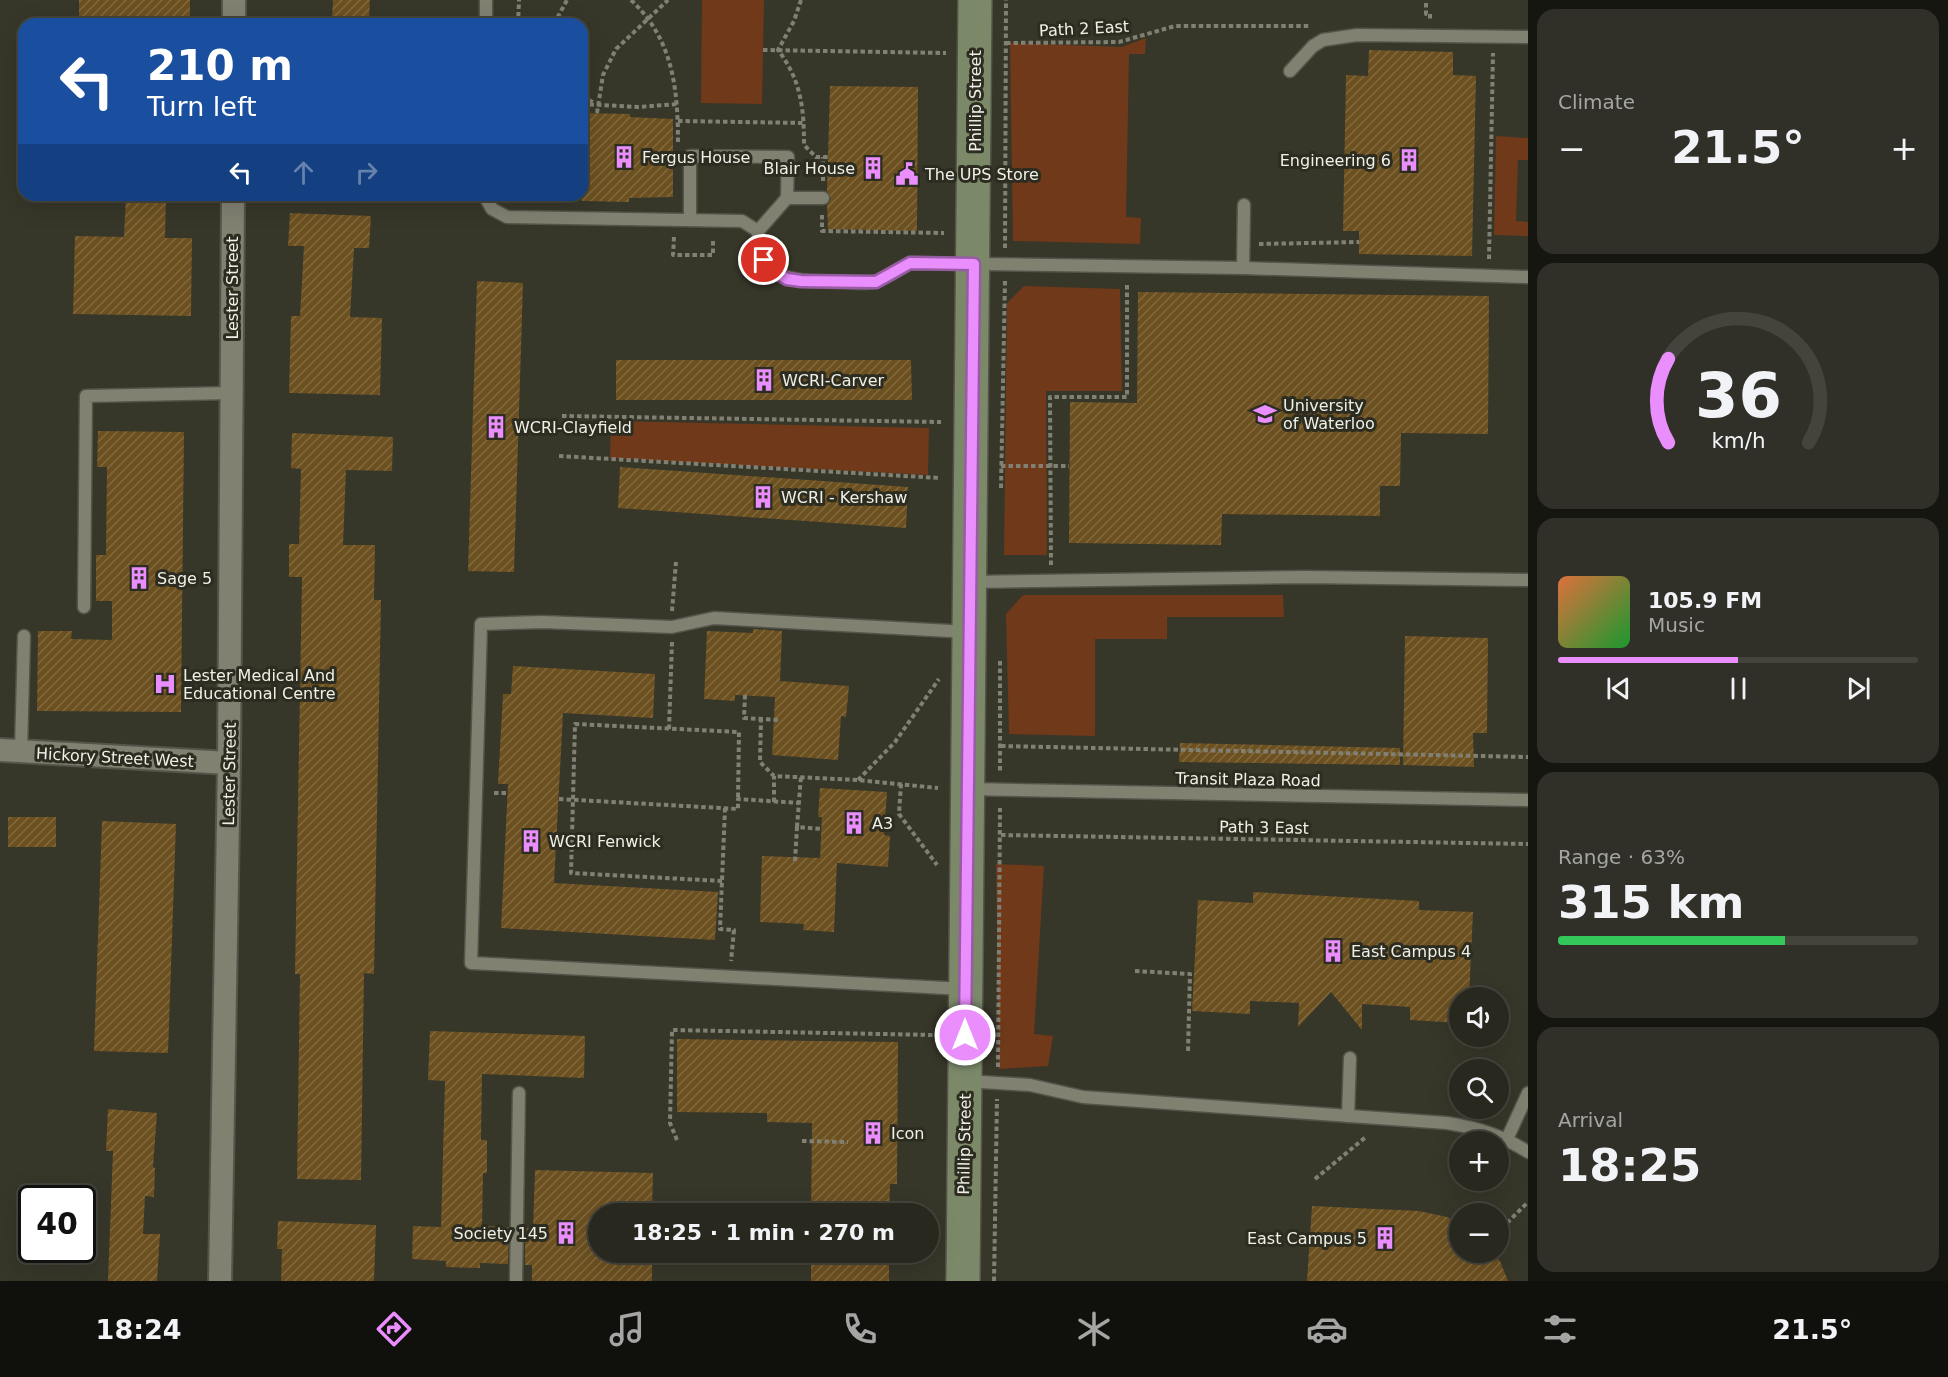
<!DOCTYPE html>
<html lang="en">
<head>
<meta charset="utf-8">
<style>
  :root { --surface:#28281f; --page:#303028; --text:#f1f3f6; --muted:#a5a6a4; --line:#44443d; --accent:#ea8dfd }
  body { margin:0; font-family:"DejaVu Sans",sans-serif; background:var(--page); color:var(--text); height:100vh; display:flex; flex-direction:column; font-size:22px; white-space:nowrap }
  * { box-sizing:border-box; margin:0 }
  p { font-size:20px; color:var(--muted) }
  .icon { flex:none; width:33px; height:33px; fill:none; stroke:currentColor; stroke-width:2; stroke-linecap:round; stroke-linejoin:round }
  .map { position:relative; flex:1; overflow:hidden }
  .drawer { display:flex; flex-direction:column; gap:9px; padding:9px; background:#161611; width:420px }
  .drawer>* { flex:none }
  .top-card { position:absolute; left:18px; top:18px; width:570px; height:183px; border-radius:18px; box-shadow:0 6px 24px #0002,0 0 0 2px var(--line); background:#1a4fa0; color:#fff; overflow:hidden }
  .fabs { position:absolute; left:1449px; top:987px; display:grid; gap:12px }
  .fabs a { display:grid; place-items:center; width:60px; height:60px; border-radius:50%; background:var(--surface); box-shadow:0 6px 24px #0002,0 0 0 2px var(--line); font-size:30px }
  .speed { position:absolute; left:18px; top:1185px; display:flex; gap:12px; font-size:30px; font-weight:700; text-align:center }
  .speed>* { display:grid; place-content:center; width:78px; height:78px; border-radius:50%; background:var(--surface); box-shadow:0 6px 24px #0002,0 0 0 2px var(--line); line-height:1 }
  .speed .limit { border:3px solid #111; border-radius:9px; background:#fff; color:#111 }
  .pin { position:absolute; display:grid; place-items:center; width:51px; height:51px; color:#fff; margin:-26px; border:3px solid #fff; border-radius:50%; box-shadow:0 2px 6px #0007 }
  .me { position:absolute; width:66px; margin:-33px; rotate:0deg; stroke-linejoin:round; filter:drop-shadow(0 0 4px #0008) }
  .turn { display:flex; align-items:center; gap:21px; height:126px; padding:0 30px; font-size:27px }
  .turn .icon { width:78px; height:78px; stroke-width:2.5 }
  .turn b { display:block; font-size:42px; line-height:51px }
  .lanes { display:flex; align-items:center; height:57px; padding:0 30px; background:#0003; justify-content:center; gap:30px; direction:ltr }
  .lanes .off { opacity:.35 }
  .big { font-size:45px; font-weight:600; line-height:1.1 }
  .drawer .widget { flex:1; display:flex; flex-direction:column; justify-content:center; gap:9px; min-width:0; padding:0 21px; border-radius:18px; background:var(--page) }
  .drawer .dial { align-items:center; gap:0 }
  .dial svg { height:156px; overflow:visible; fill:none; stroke:var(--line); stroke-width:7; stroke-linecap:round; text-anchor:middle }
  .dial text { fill:var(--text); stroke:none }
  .song { display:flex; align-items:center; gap:18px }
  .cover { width:72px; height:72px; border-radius:9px; background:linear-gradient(135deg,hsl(20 70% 55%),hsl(130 70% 35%)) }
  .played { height:6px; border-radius:3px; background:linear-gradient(90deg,var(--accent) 50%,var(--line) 50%) }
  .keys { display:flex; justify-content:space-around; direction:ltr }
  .heat { display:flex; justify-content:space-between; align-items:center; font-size:33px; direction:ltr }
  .charge { height:9px; border-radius:4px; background:linear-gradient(90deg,#34c759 63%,var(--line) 0) }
  .trip { position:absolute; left:588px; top:1203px; width:351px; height:60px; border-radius:30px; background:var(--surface); box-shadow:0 6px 24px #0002,0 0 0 2px var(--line); font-weight:600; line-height:60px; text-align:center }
  .tabs { display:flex; height:96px; justify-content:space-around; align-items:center; background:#10100c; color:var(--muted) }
  .tabs .icon { width:42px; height:42px }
  .tabs .on { color:var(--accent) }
  .tabs b { font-size:27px; color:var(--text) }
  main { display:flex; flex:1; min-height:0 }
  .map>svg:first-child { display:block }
  .green { fill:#703919 }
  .building { fill:url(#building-hatch) }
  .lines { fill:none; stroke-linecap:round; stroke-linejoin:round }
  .lane-casing { stroke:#55544a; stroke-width:15 }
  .street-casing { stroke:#55544a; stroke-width:26 }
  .secondary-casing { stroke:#55544a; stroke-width:36 }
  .path { stroke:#808074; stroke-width:4; stroke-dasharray:4.5 3; stroke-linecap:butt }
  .lane { stroke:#818172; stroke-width:12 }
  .street { stroke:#818172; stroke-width:22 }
  .secondary { stroke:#7b8969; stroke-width:33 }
  .route-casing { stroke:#985ca4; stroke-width:15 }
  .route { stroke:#ea8dfd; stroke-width:10 }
  .labels { text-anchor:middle; stroke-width:6; stroke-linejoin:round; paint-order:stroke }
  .street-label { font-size:16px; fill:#f0f0e8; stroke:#2c2c20 }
  .poi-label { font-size:16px; fill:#f0f0e8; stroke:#2c2c20; text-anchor:start }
</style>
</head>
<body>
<main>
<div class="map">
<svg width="1528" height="1281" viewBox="0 0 1528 1281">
  <defs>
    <pattern id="building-hatch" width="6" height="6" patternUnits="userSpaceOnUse" patternTransform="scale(1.5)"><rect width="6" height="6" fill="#6c5020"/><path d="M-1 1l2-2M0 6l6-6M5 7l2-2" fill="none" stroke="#816a40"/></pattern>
  </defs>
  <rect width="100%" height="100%" fill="#363629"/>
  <g class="green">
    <path d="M 702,0 L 764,0 L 762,104 L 701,103 Z"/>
    <path d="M 1146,38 L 1145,54 L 1129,54 L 1126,217 L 1141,218 L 1140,244 L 1013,241 L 1010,43 L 1122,47 Z"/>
    <path d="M 1496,136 L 1528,138 L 1528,160 L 1518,160 L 1516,221 L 1528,222 L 1528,236 L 1494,235 Z"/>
    <path d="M 1024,286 L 1120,289 L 1122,391 L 1046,391 L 1047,555 L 1004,555 L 1007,303 Z"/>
    <path d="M 611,421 L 929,428 L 928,475 L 610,458 Z"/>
    <path d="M 1023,595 L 1283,595 L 1284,617 L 1167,617 L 1167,639 L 1095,639 L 1095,736 L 1009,734 L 1006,614 Z"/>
    <path d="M 996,864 L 1044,866 L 1034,1034 L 1053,1036 L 1048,1066 L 999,1069 Z"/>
  </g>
  <g class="building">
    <rect x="79" y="0" width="111" height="24"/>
    <path d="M 333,0 L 370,0 L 369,20 L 332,19 Z"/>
    <path d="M 1369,50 L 1453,52 L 1453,75 L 1476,76 L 1472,256 L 1359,254 L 1359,231 L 1343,231 L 1346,75 L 1368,76 Z"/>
    <path d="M 830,86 L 918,87 L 917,231 L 828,229 L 827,205 L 831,199 L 827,191 Z"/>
    <path d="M 582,113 L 630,114 L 630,117 L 673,119 L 673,197 L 629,198 L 629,202 L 582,201 Z"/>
    <path d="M 126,195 L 166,195 L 165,238 L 192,238 L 191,316 L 73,314 L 75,236 L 124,237 Z"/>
    <path d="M 290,213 L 371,216 L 369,248 L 354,248 L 350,317 L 382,318 L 380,395 L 289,393 L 291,316 L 300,316 L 304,246 L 288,246 Z"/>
    <path d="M 477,281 L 523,283 L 514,572 L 468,571 Z"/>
    <path d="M 1138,292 L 1489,296 L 1488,434 L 1401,433 L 1400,486 L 1380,486 L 1380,516 L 1222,514 L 1221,545 L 1069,543 L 1070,402 L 1137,403 Z"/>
    <path d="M 616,360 L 911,360 L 912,400 L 616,400 Z"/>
    <path d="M 98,431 L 184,432 L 181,712 L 37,711 L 38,631 L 72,631 L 71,639 L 112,640 L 112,601 L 96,601 L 96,555 L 106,555 L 107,467 L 97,467 Z"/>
    <path d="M 292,433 L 393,437 L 392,471 L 346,470 L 343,545 L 375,545 L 374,600 L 381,600 L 374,974 L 364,973 L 361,1180 L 297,1179 L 300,974 L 295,974 L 302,577 L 289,577 L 289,544 L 299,544 L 301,469 L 291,468 Z"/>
    <path d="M 620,467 L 908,487 L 906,528 L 618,508 Z"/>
    <path d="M 753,629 L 782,631 L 780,681 L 849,686 L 846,717 L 841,716 L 838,760 L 772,755 L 775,697 L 735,695 L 735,701 L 704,699 L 707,631 L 753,633 Z"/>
    <path d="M 1405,636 L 1488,638 L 1487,733 L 1473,733 L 1474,767 L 1403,765 Z"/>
    <path d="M 513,666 L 655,674 L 653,718 L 563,713 L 554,883 L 718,892 L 715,940 L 501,928 L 508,784 L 498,784 L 503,694 L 511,694 Z"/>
    <path d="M 1180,743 L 1400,748 L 1400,765 L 1179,762 Z"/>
    <path d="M 820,788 L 887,792 L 884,835 L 890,836 L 888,867 L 837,863 L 834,932 L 803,930 L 804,924 L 760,922 L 762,856 L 820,858 L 822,817 L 818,817 Z"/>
    <rect x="8" y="817" width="48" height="30"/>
    <path d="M 102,821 L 176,824 L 168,1053 L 94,1051 Z"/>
    <path d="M 1253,892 L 1419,901 L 1419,910 L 1473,912 L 1469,998 L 1460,998 L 1460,1023 L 1410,1020 L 1410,1007 L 1362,1004 L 1362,1030 L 1331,992 L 1298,1027 L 1299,1003 L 1250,1001 L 1250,1014 L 1192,1011 L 1198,900 L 1253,903 Z"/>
    <path d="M 430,1031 L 585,1036 L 584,1078 L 482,1074 L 481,1140 L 487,1140 L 487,1173 L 483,1173 L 482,1226 L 509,1227 L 508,1264 L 480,1263 L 480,1268 L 446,1267 L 446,1261 L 412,1259 L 413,1226 L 441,1227 L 445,1081 L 428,1080 Z"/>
    <path d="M 677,1039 L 898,1042 L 897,1184 L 890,1184 L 889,1214 L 811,1214 L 812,1123 L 767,1122 L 767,1113 L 677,1112 Z"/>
    <path d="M 108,1109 L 157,1113 L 153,1167 L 155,1168 L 154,1197 L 145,1196 L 143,1234 L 160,1234 L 157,1281 L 108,1281 L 113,1151 L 106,1151 Z"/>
    <path d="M 535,1170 L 653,1173 L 652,1214 L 598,1214 L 598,1252 L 652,1252 L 652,1281 L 532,1281 L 532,1265 L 525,1265 L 525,1228 L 533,1228 Z"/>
    <path d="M 1312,1206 L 1419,1211 L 1447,1217 L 1460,1224 L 1460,1252 L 1492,1252 L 1500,1261 L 1508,1281 L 1307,1281 Z"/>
    <path d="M 278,1221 L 376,1225 L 374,1281 L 281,1281 L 282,1249 L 277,1249 Z"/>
    <rect x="811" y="1252" width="78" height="29"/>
  </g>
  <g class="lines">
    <g class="lane-casing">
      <g id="lane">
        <path d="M 486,24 L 486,0"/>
        <path d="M 1290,71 L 1313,46 L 1323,40 L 1357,35 L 1528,37"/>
        <path d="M 484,195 L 492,209 L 507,217 L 742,221 L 758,231"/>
        <path d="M 787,198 L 823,198"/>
        <path d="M 690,220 L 690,156 L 788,157 L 787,198 L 758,231 C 759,284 799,281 840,282 C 851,282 867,285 877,281 C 888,277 899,269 910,263 L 1243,268 L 1528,277"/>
        <path d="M 1243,268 L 1244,205"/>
        <path d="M 971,582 L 1306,577 L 1528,580"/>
        <path d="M 84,607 L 86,396 L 231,393"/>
        <path d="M 21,751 L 24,636"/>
        <path d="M 968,789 L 1528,800"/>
        <path d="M 964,989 L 471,963 L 481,624 L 542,622 L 672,627 L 714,618 L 969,632"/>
        <path d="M 965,1081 L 1030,1085 L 1083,1097 L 1447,1123 C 1478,1128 1501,1135 1528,1152"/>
        <path d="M 1348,1116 L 1350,1058"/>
        <path d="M 1507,1139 L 1528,1093"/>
        <path d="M 516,1281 L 519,1093"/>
      </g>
    </g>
    <g class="street-casing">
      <g id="street">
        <path d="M 234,24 L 234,0"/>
        <path d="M 0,750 L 229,763"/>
        <path d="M 220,1281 L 229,763 L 233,195"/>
      </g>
    </g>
    <g class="secondary-casing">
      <path id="secondary" d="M 963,1281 L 975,0"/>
    </g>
    <g class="path">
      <path d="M 631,0 C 674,40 678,91 678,145"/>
      <path d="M 801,0 L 794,21 L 778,50 C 801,80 804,108 804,145 L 816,157 L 829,157"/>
      <path d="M 1426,3 L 1426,14 L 1430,14 L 1430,19"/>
      <path d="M 518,24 L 519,0"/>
      <path d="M 554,24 L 567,0"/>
      <path d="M 1006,43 L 1119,42 L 1175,26 L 1311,26"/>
      <path d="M 763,50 L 946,53"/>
      <path d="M 582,97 L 595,103"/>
      <path d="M 582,104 L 638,107 L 678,104"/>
      <path d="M 597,113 L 603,75 L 616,49 L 668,0"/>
      <path d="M 678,121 L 804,123"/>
      <path d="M 823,181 L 823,157"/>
      <path d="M 822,215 L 822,231 L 944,233"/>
      <path d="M 674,237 L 673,255 L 713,255 L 713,240 L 715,240"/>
      <path d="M 1259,244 L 1359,242"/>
      <path d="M 1005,248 L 1006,0"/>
      <path d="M 1489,259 L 1493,53"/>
      <path d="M 562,416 L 941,422"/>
      <path d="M 559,456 L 940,478"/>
      <path d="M 1001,466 L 1069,466"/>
      <path d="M 1001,488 L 1005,280"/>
      <path d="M 1051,565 L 1050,397 L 1127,397 L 1127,284"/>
      <path d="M 672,611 L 676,562"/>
      <path d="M 1000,661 L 1000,773"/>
      <path d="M 745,695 L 744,718 L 778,720"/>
      <path d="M 761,718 L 760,762 L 774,776 L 858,780 L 938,788"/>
      <path d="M 669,729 L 672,642"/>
      <path d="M 1001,746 L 1528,757"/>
      <path d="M 858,780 L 895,742 L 939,679"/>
      <path d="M 901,784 L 899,814 L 937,865"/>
      <path d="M 494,793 L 508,793"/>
      <path d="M 559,799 L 738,809 L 738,799 L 799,803"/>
      <path d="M 774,802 L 774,776"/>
      <path d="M 725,808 L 720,929 L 734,930 L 731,961"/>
      <path d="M 797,827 L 801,776"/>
      <path d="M 1001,835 L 1528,844"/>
      <path d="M 795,861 L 797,827 L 822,829"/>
      <path d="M 722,881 L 571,873 L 575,724 L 739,732 L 738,799"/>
      <path d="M 1135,971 L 1190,974 L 1188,1051"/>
      <path d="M 998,1067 L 1000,808"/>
      <path d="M 677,1140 L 670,1123 L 672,1030 L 934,1035"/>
      <path d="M 802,1141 L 848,1142"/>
      <path d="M 1315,1179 L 1367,1136"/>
      <path d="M 1507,1223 L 1528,1202"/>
      <path d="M 994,1281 L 997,1099"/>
    </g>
    <use href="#lane" class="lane"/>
    <use href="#street" class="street"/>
    <use href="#secondary" class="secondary"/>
  </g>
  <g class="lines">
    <g class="route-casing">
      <path id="route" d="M 764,260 L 774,271 L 787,279 L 801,281 L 876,282 L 910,263 L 974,264 L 965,1035"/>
    </g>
    <use href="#route" class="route"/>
  </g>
  <defs>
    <g id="building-bare" transform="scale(1.8)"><path d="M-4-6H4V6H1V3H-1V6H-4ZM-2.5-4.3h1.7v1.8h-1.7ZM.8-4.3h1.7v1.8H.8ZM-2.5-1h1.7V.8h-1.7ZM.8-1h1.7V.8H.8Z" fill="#ea8dfd" stroke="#2c2c20" stroke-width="2.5" paint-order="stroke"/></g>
    <g id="civic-bare" transform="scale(1.8)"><path d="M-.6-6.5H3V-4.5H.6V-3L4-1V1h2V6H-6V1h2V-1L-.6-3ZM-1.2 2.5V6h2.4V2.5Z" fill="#ea8dfd" stroke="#2c2c20" stroke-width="2.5" paint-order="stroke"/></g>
    <g id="university-bare" transform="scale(1.8)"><path d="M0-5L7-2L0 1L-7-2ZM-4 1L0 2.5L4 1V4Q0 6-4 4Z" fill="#ea8dfd" stroke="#2c2c20" stroke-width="2.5" paint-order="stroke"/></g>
    <g id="hospital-bare" transform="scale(1.8)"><path d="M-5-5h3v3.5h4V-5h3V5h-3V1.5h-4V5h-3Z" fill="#ea8dfd" stroke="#2c2c20" stroke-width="2.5" paint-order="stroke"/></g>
  </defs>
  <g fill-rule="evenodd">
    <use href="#building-bare" x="624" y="157"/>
    <use href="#building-bare" x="1409" y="160"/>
    <use href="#building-bare" x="873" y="168"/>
    <use href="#civic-bare" x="907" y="174"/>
    <use href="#building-bare" x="764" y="380"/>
    <use href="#university-bare" x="1265" y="414"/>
    <use href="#building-bare" x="496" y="427"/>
    <use href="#building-bare" x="763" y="497"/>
    <use href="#building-bare" x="139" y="578"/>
    <use href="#hospital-bare" x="165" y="684"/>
    <use href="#building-bare" x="854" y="823"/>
    <use href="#building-bare" x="531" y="841"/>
    <use href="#building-bare" x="1333" y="951"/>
    <use href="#building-bare" x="873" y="1133"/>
    <use href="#building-bare" x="566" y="1233"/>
    <use href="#building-bare" x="1385" y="1238"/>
  </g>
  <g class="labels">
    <g class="street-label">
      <text transform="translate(1084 28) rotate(-3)" y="6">Path 2 East</text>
      <text transform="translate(975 101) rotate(-90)" y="6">Phillip Street</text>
      <text transform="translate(232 288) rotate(-90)" y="6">Lester Street</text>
      <text transform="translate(115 757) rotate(3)" y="6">Hickory Street West</text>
      <text transform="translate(229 774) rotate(-89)" y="6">Lester Street</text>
      <text transform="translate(1248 779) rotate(1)" y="6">Transit Plaza Road</text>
      <text transform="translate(1264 827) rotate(1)" y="6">Path 3 East</text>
      <text transform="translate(964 1144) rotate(-89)" y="6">Phillip Street</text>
    </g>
    <g class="poi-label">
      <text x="642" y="163">Fergus House</text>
      <text x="1391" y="166" text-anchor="end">Engineering 6</text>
      <text x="855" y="174" text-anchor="end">Blair House</text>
      <text x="925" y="180">The UPS Store</text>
      <text x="782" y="386">WCRI-Carver</text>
      <text x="1283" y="411">University<tspan x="1283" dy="18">of Waterloo</tspan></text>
      <text x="514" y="433">WCRI-Clayfield</text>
      <text x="781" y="503">WCRI - Kershaw</text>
      <text x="157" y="584">Sage 5</text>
      <text x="183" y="681">Lester Medical And<tspan x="183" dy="18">Educational Centre</tspan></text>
      <text x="872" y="829">A3</text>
      <text x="549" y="847">WCRI Fenwick</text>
      <text x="1351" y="957">East Campus 4</text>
      <text x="891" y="1139">Icon</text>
      <text x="548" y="1239" text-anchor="end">Society 145</text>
      <text x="1367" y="1244" text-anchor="end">East Campus 5</text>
    </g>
  </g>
</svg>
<div class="fabs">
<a><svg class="icon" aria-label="sound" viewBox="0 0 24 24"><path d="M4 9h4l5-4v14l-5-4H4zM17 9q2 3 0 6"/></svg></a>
<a><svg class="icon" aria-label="search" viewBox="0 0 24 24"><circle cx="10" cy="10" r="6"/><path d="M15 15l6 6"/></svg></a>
<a>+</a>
<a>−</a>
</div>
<div class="speed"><div class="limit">40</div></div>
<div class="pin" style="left:764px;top:260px;background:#d93025"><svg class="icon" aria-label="arrive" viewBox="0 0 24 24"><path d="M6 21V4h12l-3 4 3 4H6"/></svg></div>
<svg class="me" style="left:965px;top:1035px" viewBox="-20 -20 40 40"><circle r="17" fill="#ea8dfd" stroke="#fff" stroke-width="3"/><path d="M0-11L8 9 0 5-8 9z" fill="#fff"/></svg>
<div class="trip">18:25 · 1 min · 270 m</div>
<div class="top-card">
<div class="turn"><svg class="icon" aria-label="left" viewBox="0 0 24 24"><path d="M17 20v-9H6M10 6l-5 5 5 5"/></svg><div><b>210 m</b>Turn left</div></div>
<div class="lanes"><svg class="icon" aria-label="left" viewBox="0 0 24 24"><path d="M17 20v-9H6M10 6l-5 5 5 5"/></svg><svg class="icon off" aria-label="ahead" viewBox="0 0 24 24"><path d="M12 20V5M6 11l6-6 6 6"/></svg><svg class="icon off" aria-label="right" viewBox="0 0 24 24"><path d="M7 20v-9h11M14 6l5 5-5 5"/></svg></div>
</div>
</div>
<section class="drawer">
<div class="widget"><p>Climate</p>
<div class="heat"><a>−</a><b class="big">21.5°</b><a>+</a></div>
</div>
<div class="widget dial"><svg viewBox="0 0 100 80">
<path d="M14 69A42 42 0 1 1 86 69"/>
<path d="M14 69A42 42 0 0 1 14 26" stroke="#ea8dfd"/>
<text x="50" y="56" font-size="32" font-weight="700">36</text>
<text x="50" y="72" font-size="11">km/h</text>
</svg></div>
<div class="widget">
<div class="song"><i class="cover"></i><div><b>105.9 FM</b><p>Music</p></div></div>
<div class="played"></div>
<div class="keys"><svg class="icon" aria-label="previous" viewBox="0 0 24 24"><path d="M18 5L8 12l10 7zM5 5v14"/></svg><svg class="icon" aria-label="pause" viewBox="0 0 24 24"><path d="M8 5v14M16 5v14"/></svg><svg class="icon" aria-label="next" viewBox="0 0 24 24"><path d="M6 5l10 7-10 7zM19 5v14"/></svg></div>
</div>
<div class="widget"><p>Range · 63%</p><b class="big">315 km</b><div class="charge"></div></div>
<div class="widget"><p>Arrival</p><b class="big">18:25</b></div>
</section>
</main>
<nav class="tabs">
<b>18:24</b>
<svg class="icon on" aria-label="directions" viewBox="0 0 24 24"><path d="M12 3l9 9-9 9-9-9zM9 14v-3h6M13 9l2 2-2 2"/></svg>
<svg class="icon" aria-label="music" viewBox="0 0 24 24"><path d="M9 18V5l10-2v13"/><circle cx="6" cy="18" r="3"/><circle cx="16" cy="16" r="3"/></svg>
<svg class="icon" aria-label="phone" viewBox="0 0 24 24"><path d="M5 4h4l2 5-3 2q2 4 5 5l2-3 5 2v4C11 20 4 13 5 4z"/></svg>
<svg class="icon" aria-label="climate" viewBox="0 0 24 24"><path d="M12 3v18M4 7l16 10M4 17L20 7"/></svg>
<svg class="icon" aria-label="car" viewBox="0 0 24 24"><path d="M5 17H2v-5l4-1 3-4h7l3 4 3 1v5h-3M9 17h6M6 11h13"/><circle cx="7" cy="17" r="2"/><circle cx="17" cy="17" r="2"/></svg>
<svg class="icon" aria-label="filters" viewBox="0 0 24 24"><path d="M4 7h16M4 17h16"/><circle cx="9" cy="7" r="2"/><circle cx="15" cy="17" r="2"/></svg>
<b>21.5°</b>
</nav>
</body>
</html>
